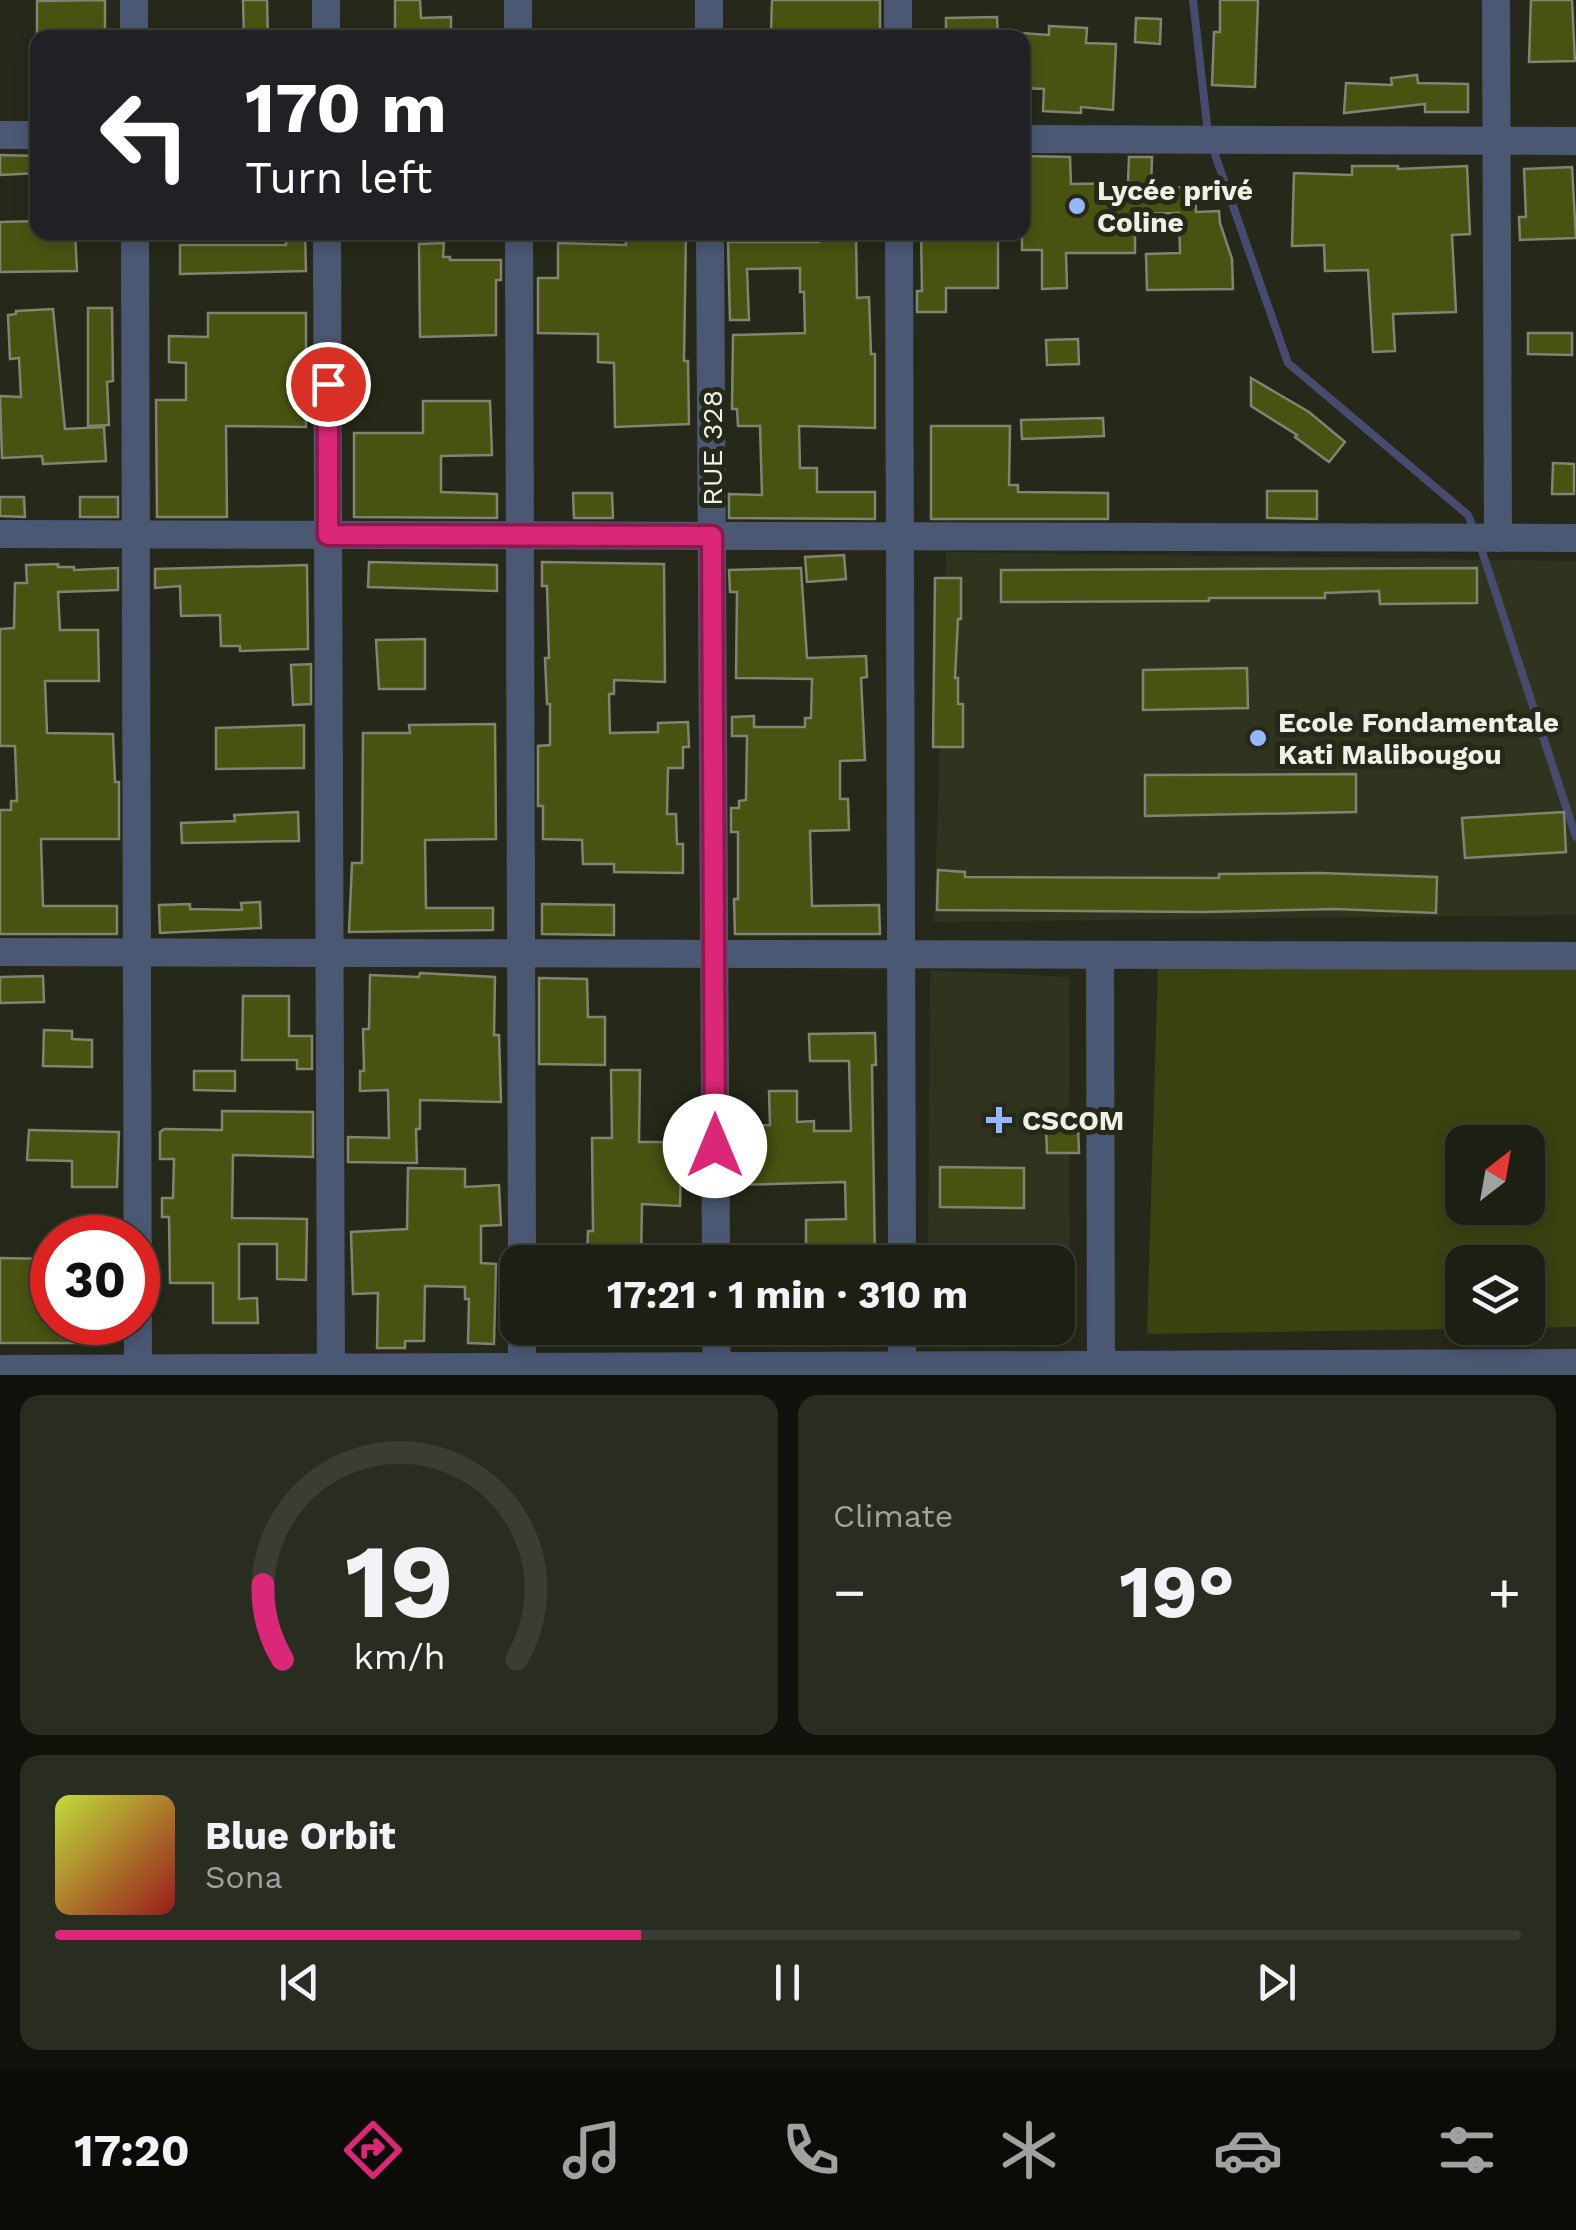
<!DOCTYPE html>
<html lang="en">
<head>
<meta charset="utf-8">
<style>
  :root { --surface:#1c1f13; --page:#292c21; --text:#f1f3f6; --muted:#a0a2a0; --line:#3a3d33; --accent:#db2777 }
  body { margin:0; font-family:"Work Sans",sans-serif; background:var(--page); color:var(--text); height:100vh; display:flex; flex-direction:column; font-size:38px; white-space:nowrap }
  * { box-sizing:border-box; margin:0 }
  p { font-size:32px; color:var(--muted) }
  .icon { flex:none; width:55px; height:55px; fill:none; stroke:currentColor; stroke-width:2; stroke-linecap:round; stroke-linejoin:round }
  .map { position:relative; height:1375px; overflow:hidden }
  .details { display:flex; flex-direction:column; gap:20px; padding:20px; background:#0f110a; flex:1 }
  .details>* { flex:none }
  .hud { position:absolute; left:30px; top:30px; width:1000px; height:210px; border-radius:20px; box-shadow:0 5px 15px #0003,0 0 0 2px var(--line); background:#202124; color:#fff; overflow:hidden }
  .needle { width:65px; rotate:31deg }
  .controls { position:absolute; left:1445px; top:1125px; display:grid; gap:20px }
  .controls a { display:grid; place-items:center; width:100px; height:100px; border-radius:20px; background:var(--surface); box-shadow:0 5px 15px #0003,0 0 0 2px var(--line); font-size:50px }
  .speed { position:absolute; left:30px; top:1215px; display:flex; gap:20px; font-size:50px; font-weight:700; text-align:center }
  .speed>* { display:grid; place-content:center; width:130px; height:130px; border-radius:50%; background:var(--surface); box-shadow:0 5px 15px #0003,0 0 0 2px var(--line); line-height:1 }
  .speed .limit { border:15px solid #d22; background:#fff; color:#111 }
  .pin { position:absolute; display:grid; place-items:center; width:85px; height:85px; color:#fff; margin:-42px; border:5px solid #fff; border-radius:50%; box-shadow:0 2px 10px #0007 }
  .me { position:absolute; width:110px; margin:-55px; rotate:0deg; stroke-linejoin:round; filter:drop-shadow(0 0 8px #0008) }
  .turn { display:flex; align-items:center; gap:35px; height:210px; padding:0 50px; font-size:45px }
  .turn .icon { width:130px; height:130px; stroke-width:2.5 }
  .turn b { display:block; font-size:70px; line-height:85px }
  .big { font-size:75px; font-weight:700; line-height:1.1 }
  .details .card { flex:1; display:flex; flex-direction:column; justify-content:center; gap:15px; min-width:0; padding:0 35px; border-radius:20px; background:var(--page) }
  .details .dial { align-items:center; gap:0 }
  .dial svg { height:260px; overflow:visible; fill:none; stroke:var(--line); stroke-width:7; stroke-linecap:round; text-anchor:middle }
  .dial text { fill:var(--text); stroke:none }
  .song { display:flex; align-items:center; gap:30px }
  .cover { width:120px; height:120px; border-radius:15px; background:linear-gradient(135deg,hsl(70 70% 55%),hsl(0 70% 35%)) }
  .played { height:10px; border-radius:5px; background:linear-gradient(90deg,var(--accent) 40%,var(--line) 40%) }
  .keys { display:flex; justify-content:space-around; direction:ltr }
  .heat { display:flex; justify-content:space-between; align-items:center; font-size:55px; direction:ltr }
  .details .tiles { flex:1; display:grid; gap:20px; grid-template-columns:1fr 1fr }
  .card:last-child { grid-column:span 2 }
  .trip { position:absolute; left:500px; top:1245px; width:575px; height:100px; border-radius:20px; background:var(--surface); box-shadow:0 5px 15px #0003,0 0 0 2px var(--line); font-weight:700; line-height:100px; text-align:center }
  .tabs { display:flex; height:160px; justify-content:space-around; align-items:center; background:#0b0c08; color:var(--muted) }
  .tabs .icon { width:70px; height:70px }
  .tabs .on { color:var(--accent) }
  .tabs b { font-size:45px; color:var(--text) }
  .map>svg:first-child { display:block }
  .built { fill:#30341e }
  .green { fill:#3a4211; fill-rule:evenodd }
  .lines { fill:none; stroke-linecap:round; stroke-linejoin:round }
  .stream { stroke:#484a70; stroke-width:8 }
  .building { fill:#495311; stroke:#808471; stroke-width:2.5 }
  .minor { stroke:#4b5874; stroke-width:28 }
  .route-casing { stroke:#8e194d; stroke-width:25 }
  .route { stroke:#db2777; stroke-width:18 }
  .poi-dot { fill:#96b6fd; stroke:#262919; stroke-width:4 }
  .labels { text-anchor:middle; stroke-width:10; stroke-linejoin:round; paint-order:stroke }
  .poi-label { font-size:28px; font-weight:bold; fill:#eef1e6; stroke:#262919; text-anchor:start }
  .street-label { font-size:28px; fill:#eef1e6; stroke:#262919 }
</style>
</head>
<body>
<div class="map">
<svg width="1576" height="1375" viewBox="0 0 1576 1375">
  <rect width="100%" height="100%" fill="#262919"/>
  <g class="built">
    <path d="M 946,552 L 1576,561 L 1576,915 L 934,922 Z"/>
    <path d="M 930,970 L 1069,977 L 1070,1330 L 927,1334 L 927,1328 L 1058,1328 L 1058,1262 L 928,1262 Z"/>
  </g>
  <path class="green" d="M 1158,963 L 1576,969 L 1576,1327 L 1147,1334 ZM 1462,1142 L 1528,1142 L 1528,1208 L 1462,1208 ZM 1462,1262 L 1528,1262 L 1528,1328 L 1462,1328 Z"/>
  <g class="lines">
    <g class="stream">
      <path d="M 1193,0 L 1208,133"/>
      <path d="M 1212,146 L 1288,363 L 1468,515 L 1474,529"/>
      <path d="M 1479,542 L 1576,837"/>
    </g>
  </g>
  <g class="building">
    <path d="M 105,0 L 105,34 L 37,33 L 37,1 Z"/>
    <path d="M 243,0 L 267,0 L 268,38 L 244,38 Z"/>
    <path d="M 395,0 L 420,0 L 421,18 L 451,17 L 451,38 L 395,38 Z"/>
    <path d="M 772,0 L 880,0 L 880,35 L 797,38 L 797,32 L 771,32 Z"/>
    <path d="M 1220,0 L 1258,0 L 1255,87 L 1212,85 L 1214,32 L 1220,32 Z"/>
    <path d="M 1531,0 L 1572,0 L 1575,61 L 1529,62 Z"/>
    <path d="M 997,17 L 998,38 L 946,38 L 946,18 Z"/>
    <path d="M 1136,18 L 1161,19 L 1160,44 L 1135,42 Z"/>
    <path d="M 1049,26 L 1087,28 L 1086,43 L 1116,44 L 1113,110 L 1081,107 L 1081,113 L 1043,111 L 1044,89 L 1022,88 L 1022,33 L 1049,35 Z"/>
    <path d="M 1417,75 L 1418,83 L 1468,84 L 1468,112 L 1425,112 L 1425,104 L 1344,113 L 1346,83 L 1392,85 L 1391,78 Z"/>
    <path d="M 0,155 L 38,156 L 38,173 L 0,175 Z"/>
    <path d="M 1022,156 L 1070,157 L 1071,184 L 1128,183 L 1129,157 L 1152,157 L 1151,188 L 1195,187 L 1196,212 L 1219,211 L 1220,223 L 1232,259 L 1233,289 L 1147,290 L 1146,254 L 1180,253 L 1179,213 L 1135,214 L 1135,253 L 1066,253 L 1067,288 L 1042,289 L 1042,250 L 1022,250 Z"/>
    <path d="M 1352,166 L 1398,166 L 1398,169 L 1467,166 L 1470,234 L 1452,235 L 1456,312 L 1393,314 L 1395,351 L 1373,352 L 1368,270 L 1325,271 L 1324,245 L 1292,246 L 1294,173 L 1352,175 Z"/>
    <path d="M 1572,167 L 1576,238 L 1520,240 L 1519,217 L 1526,217 L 1524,169 Z"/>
    <path d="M 38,221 L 38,232 L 75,232 L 77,271 L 0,272 L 0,222 Z"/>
    <path d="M 286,232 L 305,232 L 306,271 L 180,274 L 180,245 L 286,245 Z"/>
    <path d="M 625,232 L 686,232 L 684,361 L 688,361 L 689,424 L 615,427 L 614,363 L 598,362 L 598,334 L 538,333 L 538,278 L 558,278 L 558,243 L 626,245 Z"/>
    <path d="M 819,232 L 856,232 L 857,298 L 869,297 L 871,354 L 875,354 L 875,428 L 799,426 L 800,468 L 817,468 L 817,492 L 875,492 L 875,519 L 729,518 L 729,494 L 762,495 L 760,426 L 738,426 L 737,409 L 732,409 L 733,335 L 805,333 L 804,292 L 800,292 L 800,268 L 747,269 L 749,320 L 730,320 L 728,242 L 819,242 Z"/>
    <path d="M 921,232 L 998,232 L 998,288 L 946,288 L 946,312 L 917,312 L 917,291 L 922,291 Z"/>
    <path d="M 444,243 L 443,257 L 450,257 L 450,260 L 501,260 L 501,280 L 496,280 L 496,335 L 420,337 L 419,244 Z"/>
    <path d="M 88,308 L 112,308 L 113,381 L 107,382 L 109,425 L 88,426 Z"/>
    <path d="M 53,309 L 65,429 L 104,427 L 106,461 L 43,464 L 42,456 L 2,458 L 0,396 L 21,397 L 19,358 L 10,359 L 8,315 L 16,314 L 16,311 Z"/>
    <path d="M 208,313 L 306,313 L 306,427 L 226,426 L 227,517 L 157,517 L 156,400 L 186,400 L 186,363 L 169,362 L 169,336 L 208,337 Z"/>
    <path d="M 1528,333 L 1572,333 L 1572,355 L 1528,354 Z"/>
    <path d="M 1078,339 L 1079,364 L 1047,365 L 1046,340 Z"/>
    <path d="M 1251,378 L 1309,412 L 1345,442 L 1329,462 L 1295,437 L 1297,435 L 1251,406 Z"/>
    <path d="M 423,401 L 490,401 L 492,455 L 441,456 L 441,492 L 497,494 L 497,518 L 354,517 L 354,433 L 423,433 Z"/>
    <path d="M 1103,418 L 1104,436 L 1022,439 L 1021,420 Z"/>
    <path d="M 931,426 L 1010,426 L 1009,485 L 1018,485 L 1018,492 L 1108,493 L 1108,519 L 931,519 Z"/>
    <path d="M 1553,463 L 1574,464 L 1574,494 L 1552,494 Z"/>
    <path d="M 1267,491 L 1317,491 L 1317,519 L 1267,518 Z"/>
    <path d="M 573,493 L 612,493 L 613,518 L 574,518 Z"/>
    <path d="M 0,497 L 24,497 L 25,517 L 0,516 Z"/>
    <rect x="80" y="497" width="38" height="20"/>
    <path d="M 844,555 L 846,579 L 807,582 L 805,557 Z"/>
    <path d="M 369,562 L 497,565 L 497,591 L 368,587 Z"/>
    <path d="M 542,562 L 664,564 L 665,682 L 614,680 L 614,694 L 609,694 L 610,733 L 658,732 L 658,723 L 688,722 L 689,747 L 683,747 L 683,768 L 668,768 L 667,814 L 676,814 L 677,844 L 683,844 L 683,873 L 614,872 L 614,864 L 583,864 L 582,840 L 543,839 L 543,806 L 538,806 L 538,746 L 550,745 L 550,704 L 547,704 L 545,658 L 549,658 L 547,586 L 542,586 Z"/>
    <path d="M 58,564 L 58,567 L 74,567 L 74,570 L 118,568 L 118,590 L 58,592 L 60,630 L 98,630 L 99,681 L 45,681 L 47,733 L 113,734 L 115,782 L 119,782 L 119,839 L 41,839 L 43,906 L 117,906 L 117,934 L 0,934 L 0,810 L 11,810 L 11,801 L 17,801 L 15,746 L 0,746 L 0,629 L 14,628 L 15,583 L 27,583 L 26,565 Z"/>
    <path d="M 307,565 L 308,649 L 240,651 L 240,646 L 221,646 L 220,615 L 181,616 L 180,586 L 155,588 L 155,569 Z"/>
    <path d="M 801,568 L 807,658 L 866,656 L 867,677 L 861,678 L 865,760 L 840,761 L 840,799 L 848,799 L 849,830 L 810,831 L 812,906 L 879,905 L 880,934 L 735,934 L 734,899 L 738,899 L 738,832 L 731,832 L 731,808 L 739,808 L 739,801 L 746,800 L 747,736 L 732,736 L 732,717 L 754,716 L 754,727 L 805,727 L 805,718 L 811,718 L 812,679 L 736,678 L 737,592 L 730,592 L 729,570 Z"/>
    <path d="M 1477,568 L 1477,603 L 1380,604 L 1379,591 L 1325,593 L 1325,598 L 1209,598 L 1209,601 L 1001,602 L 1001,570 Z"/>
    <path d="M 935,578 L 961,578 L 961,619 L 958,619 L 955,678 L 958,678 L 958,704 L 963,704 L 963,747 L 933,747 Z"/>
    <path d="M 425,639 L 425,689 L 379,689 L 376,640 Z"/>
    <path d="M 311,664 L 311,704 L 293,705 L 291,665 Z"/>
    <path d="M 1247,668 L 1248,708 L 1143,710 L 1143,670 Z"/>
    <path d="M 495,724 L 496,839 L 425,840 L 426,908 L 493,908 L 493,930 L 349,932 L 352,863 L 362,863 L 363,733 L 410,733 L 409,725 Z"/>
    <path d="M 304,725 L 304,768 L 216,769 L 216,728 Z"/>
    <path d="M 1356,774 L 1356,812 L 1145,816 L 1145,775 Z"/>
    <path d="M 298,812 L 299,841 L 182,843 L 181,823 L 235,821 L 234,815 Z"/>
    <path d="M 1564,812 L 1566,852 L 1465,858 L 1462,818 Z"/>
    <path d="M 938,870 L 965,872 L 965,877 L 1219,878 L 1219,874 L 1320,873 L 1437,877 L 1436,913 L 1335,909 L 1203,912 L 937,910 Z"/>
    <path d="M 260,902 L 261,928 L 160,933 L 159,905 L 190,904 L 190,909 L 242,910 L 241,903 Z"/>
    <path d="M 542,904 L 614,905 L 614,935 L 542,934 Z"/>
    <path d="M 420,973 L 495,977 L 494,1035 L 499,1035 L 501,1102 L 420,1100 L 420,1129 L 416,1129 L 417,1163 L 348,1162 L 348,1137 L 389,1138 L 388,1090 L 360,1091 L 360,1071 L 364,1071 L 363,1029 L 369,1029 L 370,975 L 419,977 Z"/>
    <path d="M 43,976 L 44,1002 L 0,1003 L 0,977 Z"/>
    <path d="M 539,978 L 587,979 L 588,1017 L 605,1017 L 605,1065 L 539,1064 Z"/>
    <path d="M 243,996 L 289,996 L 289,1036 L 312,1036 L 312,1069 L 297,1069 L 297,1060 L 242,1060 Z"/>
    <path d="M 44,1030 L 72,1031 L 72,1039 L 92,1040 L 92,1067 L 43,1066 Z"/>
    <path d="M 875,1033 L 876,1065 L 872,1065 L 875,1262 L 806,1262 L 806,1220 L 846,1219 L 845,1182 L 733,1185 L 733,1126 L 770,1125 L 769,1091 L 797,1091 L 797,1122 L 814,1121 L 814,1131 L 851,1131 L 849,1061 L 810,1061 L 809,1034 Z"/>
    <path d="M 611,1070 L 640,1070 L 639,1142 L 672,1142 L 672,1166 L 681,1166 L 680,1206 L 642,1204 L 641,1262 L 587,1262 L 588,1231 L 593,1231 L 592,1138 L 612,1138 Z"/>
    <path d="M 194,1071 L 235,1071 L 235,1091 L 194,1090 Z"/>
    <path d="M 222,1111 L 313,1112 L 313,1157 L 233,1155 L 232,1218 L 307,1219 L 306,1280 L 277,1279 L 277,1244 L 239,1244 L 239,1299 L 257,1298 L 258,1323 L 213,1323 L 213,1283 L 170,1283 L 169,1217 L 162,1217 L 162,1198 L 173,1198 L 174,1159 L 160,1159 L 160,1132 L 164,1129 L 222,1130 Z"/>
    <path d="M 1078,1127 L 1079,1153 L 1047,1153 L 1046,1128 Z"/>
    <path d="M 29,1130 L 119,1132 L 117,1187 L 72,1187 L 72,1161 L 27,1160 Z"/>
    <path d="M 940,1167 L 1024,1168 L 1024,1208 L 940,1207 Z"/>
    <path d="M 408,1168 L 465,1169 L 465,1187 L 499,1185 L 501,1225 L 481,1226 L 481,1263 L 496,1264 L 494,1344 L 468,1343 L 469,1299 L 465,1299 L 465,1287 L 425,1286 L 424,1341 L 405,1341 L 405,1348 L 377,1348 L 378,1293 L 353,1294 L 351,1232 L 407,1229 Z"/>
    <path d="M 0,1258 L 52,1259 L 52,1322 L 77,1322 L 76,1343 L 0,1343 Z"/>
  </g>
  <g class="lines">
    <g class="minor">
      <path d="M 134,0 L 134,38"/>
      <path d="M 326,0 L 326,38"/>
      <path d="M 518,0 L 518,38"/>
      <path d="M 709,0 L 709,38"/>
      <path d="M 898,0 L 898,38"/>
      <path d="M 1496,0 L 1498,538"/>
      <path d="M 0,135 L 38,135"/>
      <path d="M 1022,139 L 1576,141"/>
      <path d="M 135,232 L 138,1375"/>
      <path d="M 327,232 L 331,1375"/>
      <path d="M 519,232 L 522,1262"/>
      <path d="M 710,232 L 716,1262"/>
      <path d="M 899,232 L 902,1262"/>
      <path d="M 0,534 L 1576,538"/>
      <path d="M 0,952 L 1576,956"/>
      <path d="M 1100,955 L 1101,1375"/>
      <path d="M 522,1328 L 522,1375"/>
      <path d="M 716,1328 L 717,1375"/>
      <path d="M 902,1328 L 902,1375"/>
      <path d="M 0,1369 L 1576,1363"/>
    </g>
  </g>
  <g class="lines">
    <g class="route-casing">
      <path id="route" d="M 328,384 L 328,535 L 712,536 L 715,1146"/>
    </g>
    <use href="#route" class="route"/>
  </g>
  <g class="poi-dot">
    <circle cx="1077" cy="206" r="10"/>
    <circle cx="1258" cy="738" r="10"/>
    <path d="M994 1105h10v10h10v10h-10v10h-10v-10h-10v-10h10z"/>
  </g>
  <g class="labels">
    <g class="poi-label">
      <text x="1097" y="200">Lycée privé<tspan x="1097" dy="32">Coline</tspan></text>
      <text x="1278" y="732">Ecole Fondamentale<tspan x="1278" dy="32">Kati Malibougou</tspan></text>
      <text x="1022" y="1130">CSCOM</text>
    </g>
    <g class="street-label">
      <text transform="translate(712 448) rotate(-90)" y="10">RUE 328</text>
    </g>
  </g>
</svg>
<div class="controls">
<a><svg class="needle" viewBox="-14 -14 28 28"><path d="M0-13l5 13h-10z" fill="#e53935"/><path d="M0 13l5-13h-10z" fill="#a0a2a0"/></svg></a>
<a><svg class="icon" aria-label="layers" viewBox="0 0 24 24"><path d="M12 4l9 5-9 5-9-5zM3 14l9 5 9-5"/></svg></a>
</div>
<div class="speed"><div class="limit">30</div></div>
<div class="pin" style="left:328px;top:384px;background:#d93025"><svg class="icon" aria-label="arrive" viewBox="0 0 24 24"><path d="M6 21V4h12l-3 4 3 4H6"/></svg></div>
<svg class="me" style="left:715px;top:1146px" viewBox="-20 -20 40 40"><circle r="19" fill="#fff"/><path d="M0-13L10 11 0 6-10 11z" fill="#db2777"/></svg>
<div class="trip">17:21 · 1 min · 310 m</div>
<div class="hud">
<div class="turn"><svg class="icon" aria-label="left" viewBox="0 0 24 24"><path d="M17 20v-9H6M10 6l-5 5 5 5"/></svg><div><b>170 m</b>Turn left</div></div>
</div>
</div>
<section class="details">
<div class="tiles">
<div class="card dial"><svg viewBox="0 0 100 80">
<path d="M14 69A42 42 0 1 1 86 69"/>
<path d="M14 69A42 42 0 0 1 8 46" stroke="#db2777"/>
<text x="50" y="56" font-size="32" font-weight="700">19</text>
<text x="50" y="72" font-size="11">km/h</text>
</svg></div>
<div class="card"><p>Climate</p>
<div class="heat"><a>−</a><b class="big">19°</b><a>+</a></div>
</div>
<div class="card">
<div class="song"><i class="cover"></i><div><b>Blue Orbit</b><p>Sona</p></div></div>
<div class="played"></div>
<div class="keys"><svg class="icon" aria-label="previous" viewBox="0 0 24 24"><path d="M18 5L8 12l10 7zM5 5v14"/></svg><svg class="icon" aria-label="pause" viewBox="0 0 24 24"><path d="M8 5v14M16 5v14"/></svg><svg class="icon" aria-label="next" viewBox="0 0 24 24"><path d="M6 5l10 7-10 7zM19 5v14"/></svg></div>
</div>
</div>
</section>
<nav class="tabs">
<b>17:20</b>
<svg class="icon on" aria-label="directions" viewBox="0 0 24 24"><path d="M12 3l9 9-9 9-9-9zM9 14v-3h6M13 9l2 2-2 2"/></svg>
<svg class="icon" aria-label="music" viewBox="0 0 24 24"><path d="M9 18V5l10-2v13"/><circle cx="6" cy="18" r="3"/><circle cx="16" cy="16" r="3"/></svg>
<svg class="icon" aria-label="phone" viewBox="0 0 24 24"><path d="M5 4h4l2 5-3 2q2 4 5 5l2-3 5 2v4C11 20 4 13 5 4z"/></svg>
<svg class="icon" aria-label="climate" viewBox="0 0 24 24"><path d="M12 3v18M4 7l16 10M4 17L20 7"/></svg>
<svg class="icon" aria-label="car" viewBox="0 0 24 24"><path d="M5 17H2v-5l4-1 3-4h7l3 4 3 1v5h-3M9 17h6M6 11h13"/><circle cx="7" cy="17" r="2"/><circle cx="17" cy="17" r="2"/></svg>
<svg class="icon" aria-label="filters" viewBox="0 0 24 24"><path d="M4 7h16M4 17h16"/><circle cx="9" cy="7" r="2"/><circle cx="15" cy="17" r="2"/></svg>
</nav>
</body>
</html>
